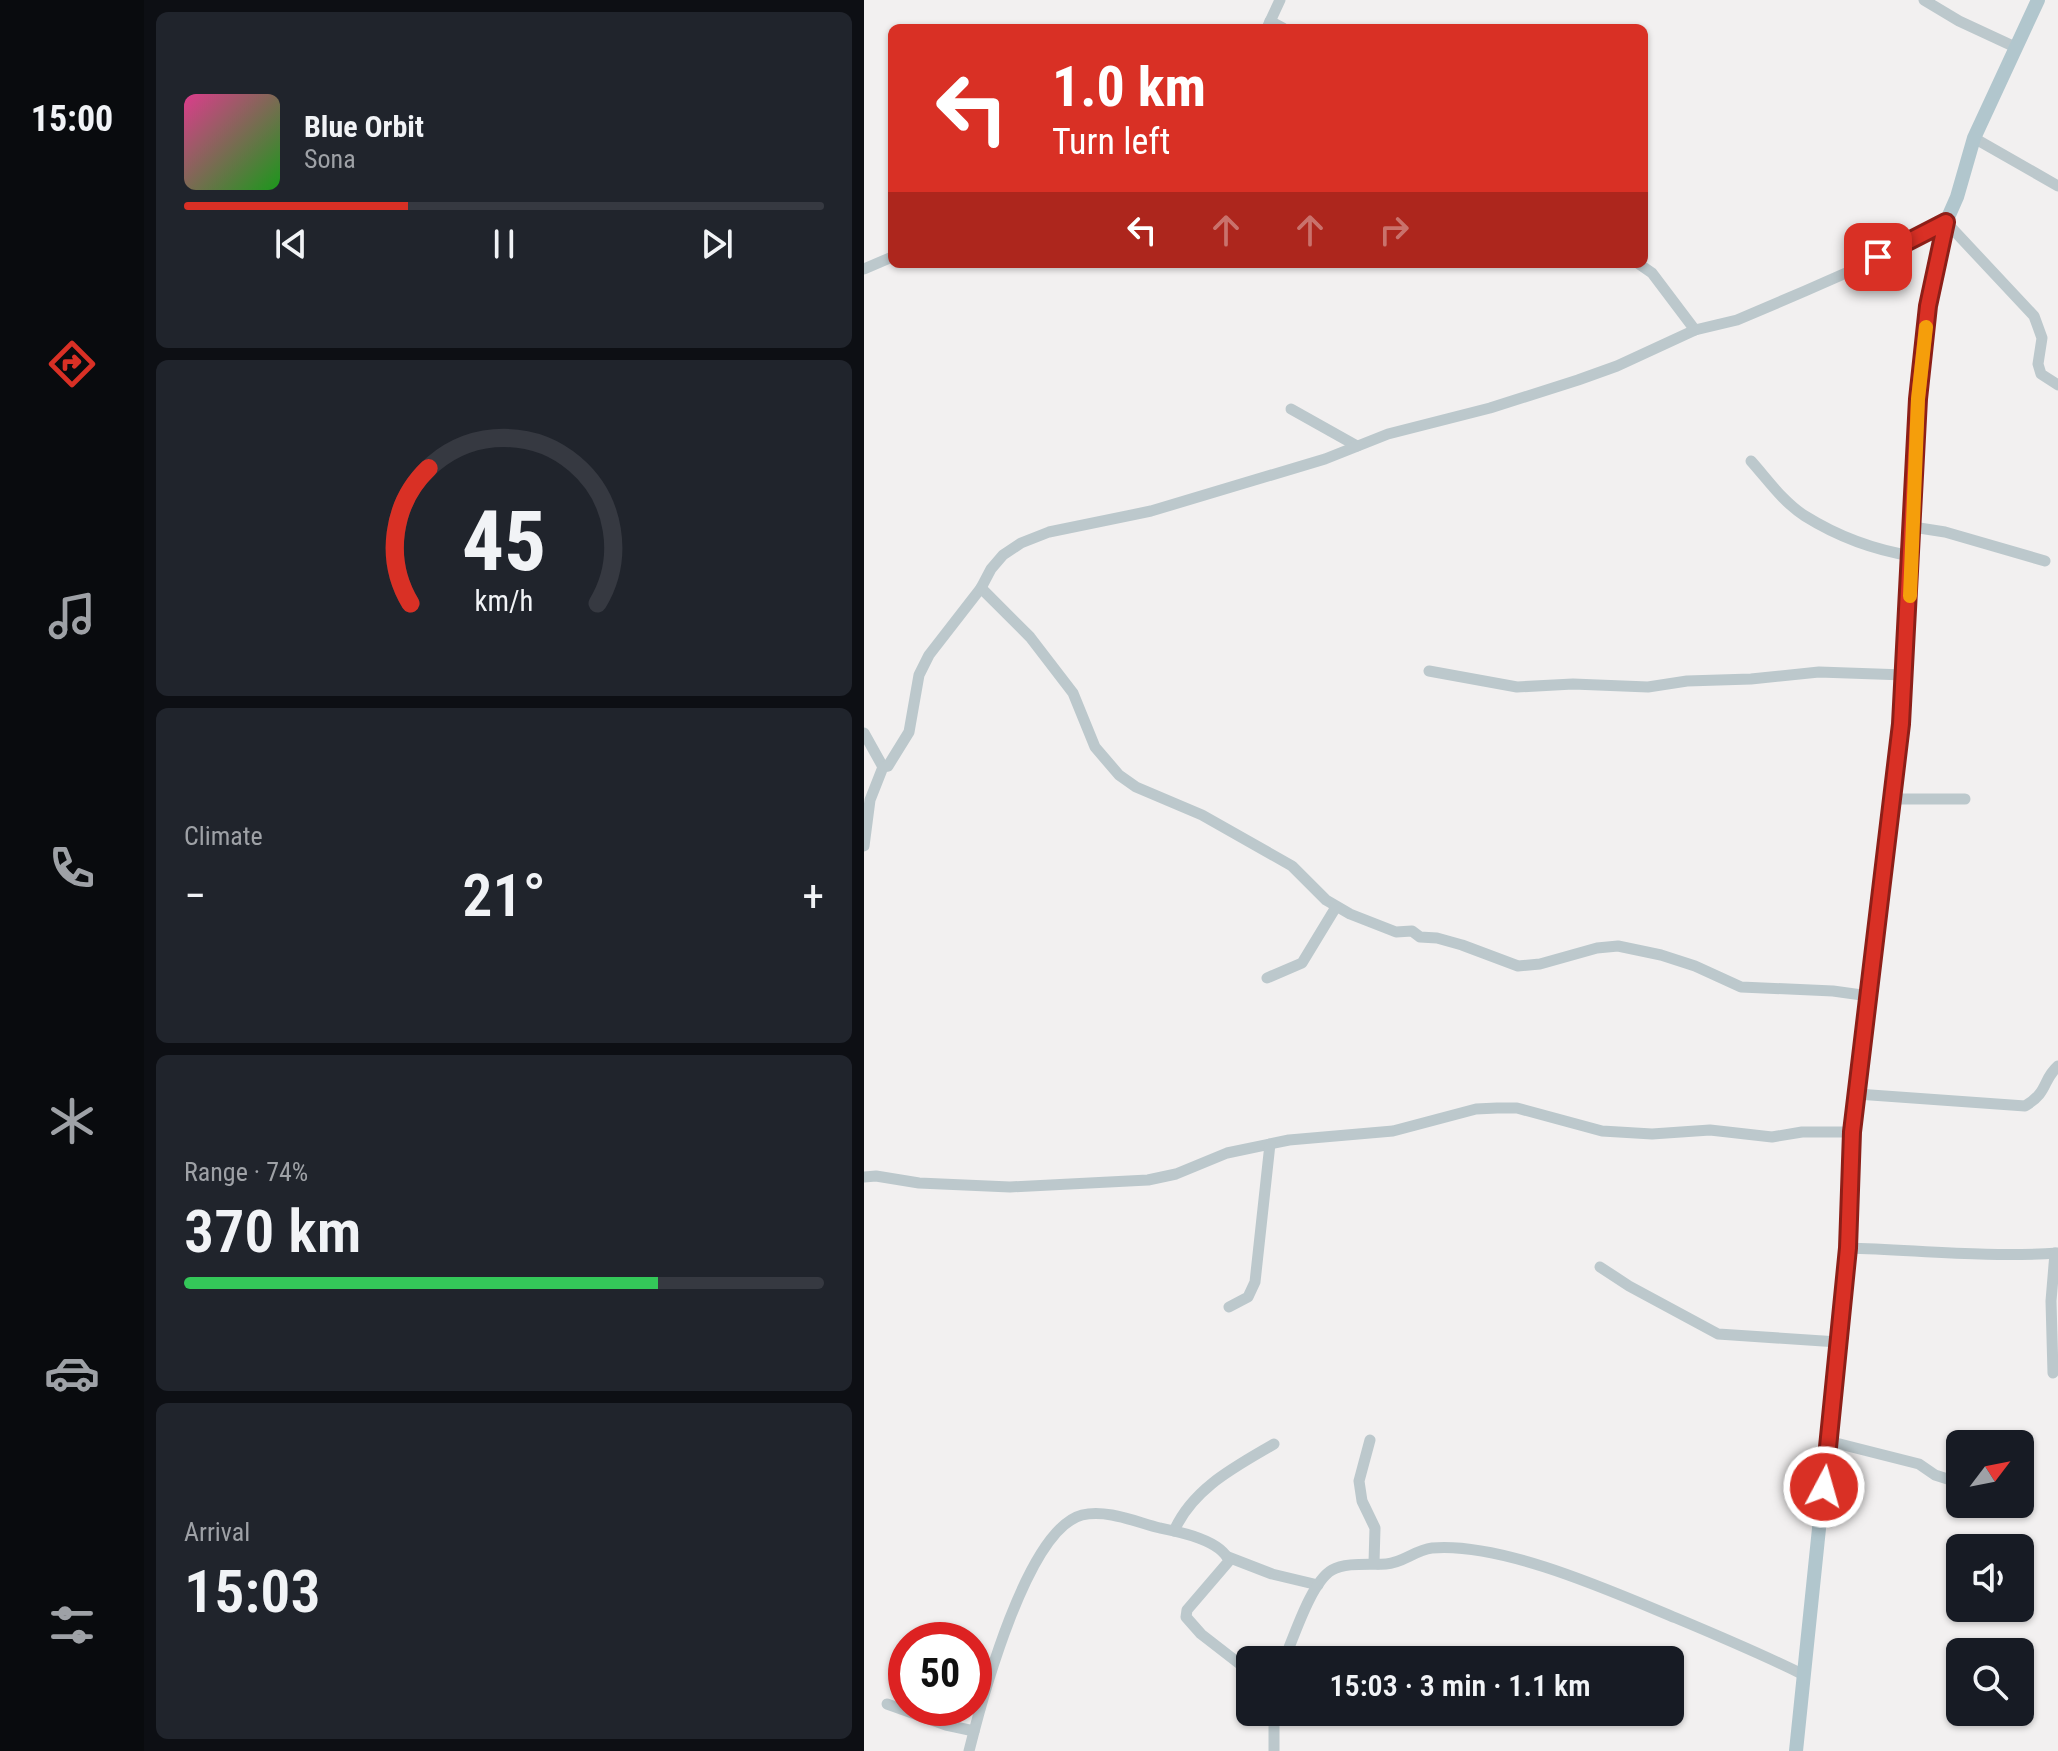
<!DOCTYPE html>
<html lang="en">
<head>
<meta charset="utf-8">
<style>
  :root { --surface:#171b24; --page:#20242c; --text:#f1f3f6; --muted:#9ea1a6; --line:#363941; --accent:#d93025 }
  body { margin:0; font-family:"Roboto Condensed",sans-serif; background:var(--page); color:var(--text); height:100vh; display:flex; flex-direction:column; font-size:30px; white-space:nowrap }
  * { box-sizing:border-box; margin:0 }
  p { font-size:26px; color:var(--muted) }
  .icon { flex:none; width:44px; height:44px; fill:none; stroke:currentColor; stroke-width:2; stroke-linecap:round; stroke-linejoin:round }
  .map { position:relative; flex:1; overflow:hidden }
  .panel { display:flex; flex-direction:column; gap:12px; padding:12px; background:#0d0f14; width:720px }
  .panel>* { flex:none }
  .guide { position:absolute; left:24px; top:24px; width:760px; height:244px; border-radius:12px; box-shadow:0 2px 6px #0004; background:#d93025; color:#fff; overflow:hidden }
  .needle { width:52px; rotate:58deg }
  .fabs { position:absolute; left:1082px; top:1430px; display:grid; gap:16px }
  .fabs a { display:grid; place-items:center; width:88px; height:88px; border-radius:12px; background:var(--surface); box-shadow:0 2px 6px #0004; font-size:40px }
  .speed { position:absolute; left:24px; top:1622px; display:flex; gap:16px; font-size:40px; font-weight:700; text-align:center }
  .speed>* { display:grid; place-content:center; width:104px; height:104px; border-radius:50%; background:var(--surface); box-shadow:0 2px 6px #0004; line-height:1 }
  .speed .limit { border:12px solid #d22; background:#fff; color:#111 }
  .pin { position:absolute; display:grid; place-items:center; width:68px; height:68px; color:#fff; margin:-34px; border-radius:16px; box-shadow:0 4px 12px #0006 }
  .me { position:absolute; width:88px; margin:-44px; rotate:6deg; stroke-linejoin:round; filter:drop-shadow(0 0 6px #0008) }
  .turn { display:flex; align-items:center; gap:28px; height:168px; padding:0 32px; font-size:36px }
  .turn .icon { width:104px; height:104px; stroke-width:2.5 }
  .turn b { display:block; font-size:56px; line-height:68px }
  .lanes { display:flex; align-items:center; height:76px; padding:0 32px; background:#0003; justify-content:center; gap:40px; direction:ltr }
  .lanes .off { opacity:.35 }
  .big { font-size:60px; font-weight:600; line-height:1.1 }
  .panel .widget { flex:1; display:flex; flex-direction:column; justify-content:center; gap:12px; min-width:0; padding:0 28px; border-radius:12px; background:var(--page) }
  .panel .dial { align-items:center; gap:0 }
  .dial svg { height:208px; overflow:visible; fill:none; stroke:var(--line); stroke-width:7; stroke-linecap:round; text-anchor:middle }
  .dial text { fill:var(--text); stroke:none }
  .song { display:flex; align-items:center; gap:24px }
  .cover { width:96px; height:96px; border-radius:12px; background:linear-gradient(135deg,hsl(330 70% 55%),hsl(120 70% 35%)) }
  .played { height:8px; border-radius:4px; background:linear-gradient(90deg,var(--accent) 35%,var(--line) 35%) }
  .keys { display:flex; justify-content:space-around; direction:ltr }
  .heat { display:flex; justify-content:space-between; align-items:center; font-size:44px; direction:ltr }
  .charge { height:12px; border-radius:6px; background:linear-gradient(90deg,#34c759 74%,var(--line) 0) }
  .trip { position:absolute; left:372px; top:1646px; width:448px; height:80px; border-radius:12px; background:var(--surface); box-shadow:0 2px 6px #0004; font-weight:600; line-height:80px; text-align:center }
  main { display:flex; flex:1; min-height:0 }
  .dock { display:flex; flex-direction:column; width:144px; justify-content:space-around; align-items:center; background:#090b0e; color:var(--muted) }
  .dock .icon { width:56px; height:56px }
  .dock .current { color:var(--accent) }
  .dock b { font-size:36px; color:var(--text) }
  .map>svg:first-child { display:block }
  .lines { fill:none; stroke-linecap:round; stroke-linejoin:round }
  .minor { stroke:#bcc8cc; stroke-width:11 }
  .major { stroke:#b1c6cd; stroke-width:14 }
  .route-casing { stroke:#8d1f18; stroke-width:20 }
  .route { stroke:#d93025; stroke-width:14 }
  .slow { stroke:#f59e0b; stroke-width:14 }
</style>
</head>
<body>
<main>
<nav class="dock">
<b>15:00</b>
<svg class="icon current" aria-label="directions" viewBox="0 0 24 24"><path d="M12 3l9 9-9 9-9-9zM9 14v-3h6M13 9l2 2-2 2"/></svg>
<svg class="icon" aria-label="music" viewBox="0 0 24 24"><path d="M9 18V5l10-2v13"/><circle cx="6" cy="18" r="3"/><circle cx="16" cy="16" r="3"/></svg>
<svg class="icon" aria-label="phone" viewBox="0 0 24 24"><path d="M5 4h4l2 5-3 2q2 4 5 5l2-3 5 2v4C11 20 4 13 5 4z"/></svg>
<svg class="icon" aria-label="climate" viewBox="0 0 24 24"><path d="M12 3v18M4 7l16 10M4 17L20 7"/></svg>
<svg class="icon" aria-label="car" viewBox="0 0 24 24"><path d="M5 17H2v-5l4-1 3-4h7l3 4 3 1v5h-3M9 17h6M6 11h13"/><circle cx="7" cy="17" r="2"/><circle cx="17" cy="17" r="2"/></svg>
<svg class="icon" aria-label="filters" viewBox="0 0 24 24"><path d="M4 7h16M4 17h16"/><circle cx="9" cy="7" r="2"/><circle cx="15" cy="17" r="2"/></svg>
</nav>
<section class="panel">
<div class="widget">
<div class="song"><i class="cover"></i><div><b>Blue Orbit</b><p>Sona</p></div></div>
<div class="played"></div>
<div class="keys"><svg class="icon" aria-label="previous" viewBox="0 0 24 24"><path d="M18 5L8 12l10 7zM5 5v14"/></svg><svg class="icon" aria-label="pause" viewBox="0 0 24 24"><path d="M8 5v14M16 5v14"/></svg><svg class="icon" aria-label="next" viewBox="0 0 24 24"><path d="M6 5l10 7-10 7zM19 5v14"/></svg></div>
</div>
<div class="widget dial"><svg viewBox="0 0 100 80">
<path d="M14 69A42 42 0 1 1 86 69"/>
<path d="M14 69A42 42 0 0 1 21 17" stroke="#d93025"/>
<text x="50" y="56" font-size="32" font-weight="700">45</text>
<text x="50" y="72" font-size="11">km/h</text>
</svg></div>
<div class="widget"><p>Climate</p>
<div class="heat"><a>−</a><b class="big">21°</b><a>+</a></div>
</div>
<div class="widget"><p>Range · 74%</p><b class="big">370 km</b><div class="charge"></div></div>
<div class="widget"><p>Arrival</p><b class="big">15:03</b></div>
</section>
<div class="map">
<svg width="1194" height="1751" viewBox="0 0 1194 1751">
  <rect width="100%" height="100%" fill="#f2f0f0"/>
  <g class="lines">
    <g class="minor">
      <path d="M 1060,0 L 1095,21 L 1151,47"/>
      <path d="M 406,21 L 419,28"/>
      <path d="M 403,28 L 416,0"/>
      <path d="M 1110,138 L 1194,186"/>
      <path d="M 775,264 L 788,273 L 831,330"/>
      <path d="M 0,269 L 28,257"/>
      <path d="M 427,409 L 493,446"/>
      <path d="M 887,461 C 904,480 919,502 941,516 C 973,536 1011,550 1048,556"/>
      <path d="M 1049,527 L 1081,532 L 1181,561"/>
      <path d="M 117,588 L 166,637 L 209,693 L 231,747 L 255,775 L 272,787 L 338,815 L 428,866 L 462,900 L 486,914 L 532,932 L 548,931 L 556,937 L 573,938 L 598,945 L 654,966 L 676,964 L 733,948 L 754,946 L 797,955 L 831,966 L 877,987 L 969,991 L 1005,996"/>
      <path d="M 565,671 L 653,687 L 709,684 L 784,687 L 823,681 L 887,679 L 955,672 L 1041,675"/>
      <path d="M 0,733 L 19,767"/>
      <path d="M 1028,799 L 1101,799"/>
      <path d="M 0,846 L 6,800 L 19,767 L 24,766 L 45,732 L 55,675 L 65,655 L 117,588 L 127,569 L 139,555 L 157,543 L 185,532 L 287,511 L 461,459 L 524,434 L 626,408 L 714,380 L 753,366 L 831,330 L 873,320 L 941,291 L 991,269 L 1082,222 L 1170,316 L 1178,338 L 1174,364 L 1177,374 L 1194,385"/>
      <path d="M 403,978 L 438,963 L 472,907"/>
      <path d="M 993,1094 L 1161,1106 C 1185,1092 1178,1080 1194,1066"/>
      <path d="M 0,1177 L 12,1176 L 55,1183 L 146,1187 L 284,1180 L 312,1174 L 363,1153 L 425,1140 L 529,1131 L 612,1109 L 633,1108 L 653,1108 L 738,1131 L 788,1134 L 846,1130 L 908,1137 L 938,1132 L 988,1132"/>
      <path d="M 984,1248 C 1054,1250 1124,1258 1194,1253"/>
      <path d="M 736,1267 L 765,1286 L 854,1334 L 974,1342"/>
      <path d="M 365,1307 L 384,1297 L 391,1282 L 406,1144"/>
      <path d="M 1189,1373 L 1187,1301 L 1191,1253"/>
      <path d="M 506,1440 L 495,1481 L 498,1501 L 511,1528 L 510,1563 L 514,1564"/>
      <path d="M 964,1441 L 1055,1464 L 1071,1475 L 1096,1483"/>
      <path d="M 310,1531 C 329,1488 371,1467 410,1444"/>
      <path d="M 364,1557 L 408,1574 L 454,1585"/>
      <path d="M 420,1660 C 430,1637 447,1582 468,1570 C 482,1562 506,1565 522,1564 C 539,1563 551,1550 568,1548 C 638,1542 747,1591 812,1618 C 855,1636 898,1654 940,1675"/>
      <path d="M 23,1704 L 82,1725 L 110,1731"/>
      <path d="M 410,1712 L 410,1751"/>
      <path d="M 105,1751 C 118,1699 163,1529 218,1515 C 243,1509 272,1522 296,1528 C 316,1532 357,1540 365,1561 L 323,1610 L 322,1617 L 337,1634 L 386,1672"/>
    </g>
    <path class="major" d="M 932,1751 L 984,1248 L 988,1132 L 1037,724 L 1054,399 L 1064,306 L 1082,222 L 1093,197 L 1110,138 L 1174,0"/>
  </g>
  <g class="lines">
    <g class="route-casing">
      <path id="route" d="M 960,1487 L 984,1248 L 988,1132 L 1037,724 L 1054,399 L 1064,306 L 1082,222 L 1014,257"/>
    </g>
    <use href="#route" class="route"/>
    <path class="slow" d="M 1046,596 L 1054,399 L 1062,327"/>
  </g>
</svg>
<div class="fabs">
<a><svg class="needle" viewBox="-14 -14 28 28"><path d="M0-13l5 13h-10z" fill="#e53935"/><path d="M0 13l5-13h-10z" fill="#9ea1a6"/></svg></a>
<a><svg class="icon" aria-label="sound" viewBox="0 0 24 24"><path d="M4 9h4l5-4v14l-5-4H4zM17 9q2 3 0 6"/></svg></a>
<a><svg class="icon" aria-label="search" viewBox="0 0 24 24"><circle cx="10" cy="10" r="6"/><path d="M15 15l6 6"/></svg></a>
</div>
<div class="speed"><div class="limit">50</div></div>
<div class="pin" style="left:1014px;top:257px;background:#d93025"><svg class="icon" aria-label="arrive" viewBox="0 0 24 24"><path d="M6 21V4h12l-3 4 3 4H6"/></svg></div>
<svg class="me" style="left:960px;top:1487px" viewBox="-20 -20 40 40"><circle r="17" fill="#d93025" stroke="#fff" stroke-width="3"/><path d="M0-11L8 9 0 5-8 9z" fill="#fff"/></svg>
<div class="trip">15:03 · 3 min · 1.1 km</div>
<div class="guide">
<div class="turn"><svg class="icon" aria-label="left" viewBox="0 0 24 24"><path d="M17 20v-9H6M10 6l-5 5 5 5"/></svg><div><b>1.0 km</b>Turn left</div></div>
<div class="lanes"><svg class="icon" aria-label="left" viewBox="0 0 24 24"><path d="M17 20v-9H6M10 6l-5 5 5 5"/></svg><svg class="icon off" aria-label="ahead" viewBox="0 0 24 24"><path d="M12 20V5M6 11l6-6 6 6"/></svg><svg class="icon off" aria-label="ahead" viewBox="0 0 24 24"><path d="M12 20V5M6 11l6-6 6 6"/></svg><svg class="icon off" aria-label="right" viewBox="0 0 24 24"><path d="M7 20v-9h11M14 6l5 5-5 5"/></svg></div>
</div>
</div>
</main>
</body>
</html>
